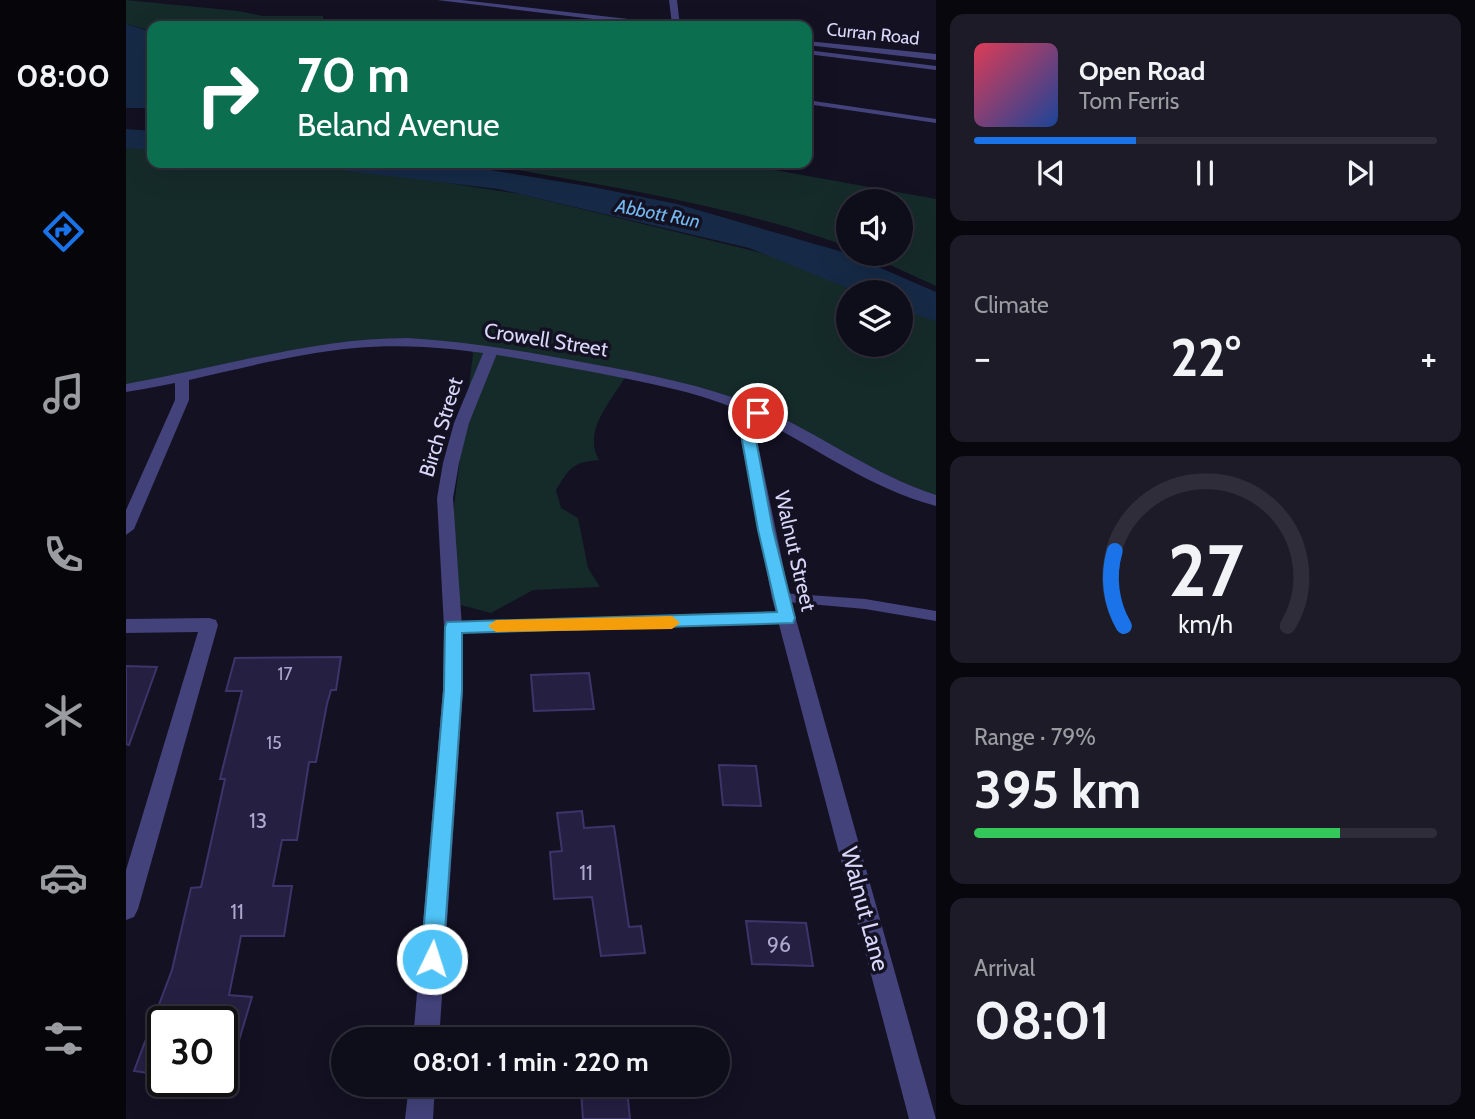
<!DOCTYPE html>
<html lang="en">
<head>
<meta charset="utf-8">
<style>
  :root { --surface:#0e0d1a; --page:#1c1b27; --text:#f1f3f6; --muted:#9b9ca2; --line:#2e2d39; --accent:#1a73e8 }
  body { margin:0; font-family:Cabin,sans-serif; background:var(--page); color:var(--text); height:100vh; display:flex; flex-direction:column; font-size:26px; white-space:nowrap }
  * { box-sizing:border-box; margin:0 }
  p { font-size:23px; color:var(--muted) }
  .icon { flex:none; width:38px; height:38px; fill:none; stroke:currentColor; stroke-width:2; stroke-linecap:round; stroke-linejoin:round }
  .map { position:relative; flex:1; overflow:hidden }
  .drawer { display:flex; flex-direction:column; gap:14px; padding:14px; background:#08070e; width:539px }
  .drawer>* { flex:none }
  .hud { position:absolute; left:21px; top:21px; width:665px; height:147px; border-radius:14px; box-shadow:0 7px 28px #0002,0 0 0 2px var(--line); background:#0b6e4f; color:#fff; overflow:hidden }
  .fabs { position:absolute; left:710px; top:189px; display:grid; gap:14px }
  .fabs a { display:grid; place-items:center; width:77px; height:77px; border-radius:50%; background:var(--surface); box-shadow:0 7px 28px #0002,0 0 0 2px var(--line); font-size:35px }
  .speed { position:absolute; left:21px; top:1006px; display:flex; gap:14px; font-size:35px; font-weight:700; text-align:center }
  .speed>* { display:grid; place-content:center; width:91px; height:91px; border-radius:50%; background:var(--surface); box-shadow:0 7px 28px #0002,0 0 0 2px var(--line); line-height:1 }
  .speed .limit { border:4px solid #111; border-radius:10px; background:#fff; color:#111 }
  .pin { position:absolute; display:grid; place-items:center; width:60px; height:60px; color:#fff; margin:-30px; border:4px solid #fff; border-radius:50%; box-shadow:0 2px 7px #0007 }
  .me { position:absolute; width:77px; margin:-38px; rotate:4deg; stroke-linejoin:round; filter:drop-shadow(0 0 5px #0008) }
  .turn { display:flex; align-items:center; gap:24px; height:147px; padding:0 35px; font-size:32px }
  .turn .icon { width:91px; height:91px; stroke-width:2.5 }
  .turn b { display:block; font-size:49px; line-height:60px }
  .big { font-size:52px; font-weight:700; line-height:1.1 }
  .drawer .tile { flex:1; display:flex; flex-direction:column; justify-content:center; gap:10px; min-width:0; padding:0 24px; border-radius:14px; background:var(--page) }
  .drawer .dial { align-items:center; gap:0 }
  .dial svg { height:182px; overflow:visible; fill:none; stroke:var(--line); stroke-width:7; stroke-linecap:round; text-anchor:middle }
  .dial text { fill:var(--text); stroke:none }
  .song { display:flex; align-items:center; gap:21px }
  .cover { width:84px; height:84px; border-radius:10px; background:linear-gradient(135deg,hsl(350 70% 55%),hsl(220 70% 35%)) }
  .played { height:7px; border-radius:4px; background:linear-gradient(90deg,var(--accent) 35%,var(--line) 35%) }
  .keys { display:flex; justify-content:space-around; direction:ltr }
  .heat { display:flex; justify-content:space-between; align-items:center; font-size:38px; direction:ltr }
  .charge { height:10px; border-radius:5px; background:linear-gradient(90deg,#34c759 79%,var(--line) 0) }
  .trip { position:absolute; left:205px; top:1027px; width:399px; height:70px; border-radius:35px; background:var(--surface); box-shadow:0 7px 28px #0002,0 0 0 2px var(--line); font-weight:700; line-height:70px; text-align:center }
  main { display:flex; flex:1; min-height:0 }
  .menu { display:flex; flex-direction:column; width:126px; justify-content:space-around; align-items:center; background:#06050a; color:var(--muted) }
  .menu .icon { width:49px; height:49px }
  .menu .selected { color:var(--accent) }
  .menu b { font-size:32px; color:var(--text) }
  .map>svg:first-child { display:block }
  .green { fill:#152b2a }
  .water { fill:#162a47 }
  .building { fill:#251f41; stroke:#3e346a; stroke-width:2 }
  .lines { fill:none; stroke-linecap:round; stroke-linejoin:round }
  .service { fill:#43427b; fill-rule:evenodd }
  .minor { fill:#43427b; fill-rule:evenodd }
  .tertiary { fill:#43427b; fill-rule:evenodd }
  .route { fill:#4fc3f7; stroke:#337fa1; stroke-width:2 }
  .slow { fill:#f59e0b }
  .labels { text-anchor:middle; stroke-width:7; stroke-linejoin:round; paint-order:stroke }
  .far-street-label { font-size:18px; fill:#dad7fa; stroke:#131122 }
  .number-label { font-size:18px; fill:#ada9cc }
  .far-water-label { font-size:19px; font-style:italic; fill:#72b7ed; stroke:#131122 }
  .street-label { font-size:21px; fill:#dad7fa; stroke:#131122 }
  .near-number-label { font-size:21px; fill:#ada9cc }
  .near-street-label { font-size:24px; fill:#dad7fa; stroke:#131122 }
</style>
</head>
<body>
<main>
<nav class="menu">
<b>08:00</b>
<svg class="icon selected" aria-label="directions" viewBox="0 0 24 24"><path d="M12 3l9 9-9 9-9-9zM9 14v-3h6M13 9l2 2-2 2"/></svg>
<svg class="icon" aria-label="music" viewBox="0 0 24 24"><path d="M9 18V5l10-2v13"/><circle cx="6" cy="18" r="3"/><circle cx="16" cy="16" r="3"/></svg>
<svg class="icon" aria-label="phone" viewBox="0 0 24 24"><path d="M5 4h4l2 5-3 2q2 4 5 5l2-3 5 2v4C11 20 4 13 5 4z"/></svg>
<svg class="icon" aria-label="climate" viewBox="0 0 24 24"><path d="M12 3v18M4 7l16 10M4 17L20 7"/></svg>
<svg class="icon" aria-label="car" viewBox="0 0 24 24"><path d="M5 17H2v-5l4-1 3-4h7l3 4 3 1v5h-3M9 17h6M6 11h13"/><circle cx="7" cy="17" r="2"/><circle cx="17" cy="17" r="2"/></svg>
<svg class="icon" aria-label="filters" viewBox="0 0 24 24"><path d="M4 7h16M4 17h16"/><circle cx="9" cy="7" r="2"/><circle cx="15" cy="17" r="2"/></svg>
</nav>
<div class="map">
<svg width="810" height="1119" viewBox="0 0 810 1119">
  <rect width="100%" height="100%" fill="#131122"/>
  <g class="green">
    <path d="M 0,0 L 112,11 L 137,16 L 197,16 L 198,24 L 204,26 L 26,26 L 26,47 L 22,30 L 0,24 Z"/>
    <path d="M 0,142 L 26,145 L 26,163 L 191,163 L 394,194 L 628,251 L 699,273 L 751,292 L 723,292 L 723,345 L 775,345 L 775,303 L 810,318 L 810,498 L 612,405 L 500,376 C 485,401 456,432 473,460 C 446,462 444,468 430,490 L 435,508 L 452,518 L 462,568 L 474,587 L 407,590 L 365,613 L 323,602 L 316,586 L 319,579 L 347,354 L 345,349 L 232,342 L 0,386 Z"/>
    <path d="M 353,163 L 639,163 L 643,169 L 810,199 L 810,286 L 740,254 L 775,254 L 775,201 L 723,201 L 723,247 C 604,204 477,186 353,163 Z"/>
  </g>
  <g class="water">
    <path d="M 0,24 L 26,32 L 26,108 L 0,108 Z"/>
    <path d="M 0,129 L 26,131 L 26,150 L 0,148 Z"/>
    <path d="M 153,163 L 321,163 L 467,187 L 551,204 L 720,253 L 810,292 L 810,321 L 775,310 L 775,292 L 732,292 L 623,248 L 372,189 Z"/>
  </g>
  <g class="building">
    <path d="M 215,657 L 210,690 L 205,690 L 201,704 L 190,762 L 183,762 L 171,840 L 156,840 L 147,886 L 166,886 L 158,936 L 115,936 L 103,995 L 126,997 L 102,1077 L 96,1076 L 96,1022 L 37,1022 L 37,1075 L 8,1071 L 46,970 L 65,888 L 75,887 L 99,779 L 94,779 L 116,691 L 100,691 L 109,658 Z"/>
    <path d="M 0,666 L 31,667 L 3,745 L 0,744 Z"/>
    <path d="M 463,673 L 468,709 L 408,711 L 405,675 Z"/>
    <path d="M 593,765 L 630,766 L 635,806 L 597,805 Z"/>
    <path d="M 456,811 L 458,828 L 488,826 L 503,927 L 515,926 L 519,953 L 475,956 L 466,897 L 428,899 L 424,852 L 436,851 L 431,813 Z"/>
    <path d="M 620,921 L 680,923 L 687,966 L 626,964 Z"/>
    <path d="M 501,1089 L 504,1119 L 457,1119 L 455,1091 Z"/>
  </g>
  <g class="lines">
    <g class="service">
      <path d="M 681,50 L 810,66 L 810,70 L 681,54 Z"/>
      <path d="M 681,100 L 810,119 L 810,123 L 681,104 Z"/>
      <path d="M 655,593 L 739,599 L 810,611 L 810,621 L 739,609 L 650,601 L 649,598 L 650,595 Z"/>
      <path d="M 661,613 L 666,615 L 667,618 L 666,621 L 661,623 L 327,632 L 322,630 L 320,627 L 322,624 L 327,622 Z"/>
    </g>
    <g class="minor">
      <path d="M 311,0 L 335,0 L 546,24 L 543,0 L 551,0 L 554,26 L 525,26 Z"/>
      <path d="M 681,41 L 810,54 L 810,60 L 681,45 Z"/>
      <path d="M 365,347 L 372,351 L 343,423 L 333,463 L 327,498 L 336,627 L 337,690 L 313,1040 L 287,1040 L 317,690 L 318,627 L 311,498 L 317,463 L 328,423 L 358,351 Z"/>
      <path d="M 56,376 L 63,380 L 63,400 L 8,529 L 0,535 L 0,510 L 49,400 L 49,380 Z"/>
      <path d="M 632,409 L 639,413 L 632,429 L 631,440 L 664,598 L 810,1119 L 783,1119 L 646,598 L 615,440 C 616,429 620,412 632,409 Z"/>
      <path d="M 83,618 L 90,620 L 92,625 L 12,909 L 8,917 L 0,920 L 0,870 L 72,632 L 0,633 L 0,619 Z"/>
      <path d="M 283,1085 L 309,1085 L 307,1119 L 279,1119 Z"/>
    </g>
    <path class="tertiary" d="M 282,338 C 344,342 405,352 466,364 C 521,374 577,385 630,406 C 692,432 745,474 810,495 L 810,506 C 732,486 670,430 595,403 C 550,387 502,379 456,370 C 382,356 305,341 229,348 C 152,355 77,380 0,392 L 0,384 C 94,368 186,338 282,338 Z"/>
  </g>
  <path class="route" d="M 632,409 L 639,413 L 631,429 L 630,440 L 647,530 L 669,618 L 667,623 L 336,633 L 336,690 L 317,959 L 314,967 L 306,970 L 298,967 L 295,959 L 318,690 L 319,627 L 321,622 L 651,612 L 632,530 L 616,440 L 617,429 L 627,410 Z"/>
  <path class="slow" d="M 546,616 L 554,623 L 546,629 L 370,632 L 362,626 L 370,620 Z"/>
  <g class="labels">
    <g class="far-street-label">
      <text transform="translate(747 34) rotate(6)" y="6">Curran Road</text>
    </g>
    <g class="number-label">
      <text x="159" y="680">17</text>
      <text x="148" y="749">15</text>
    </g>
    <g class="far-water-label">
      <text transform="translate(532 213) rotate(11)" y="7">Abbott Run</text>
    </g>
    <g class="street-label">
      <text transform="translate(420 340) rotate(9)" y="7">Crowell Street</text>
      <text transform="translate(315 427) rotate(-73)" y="7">Birch Street</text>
      <text transform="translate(669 551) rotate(77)" y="7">Walnut Street</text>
    </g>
    <g class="near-number-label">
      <text x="132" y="828">13</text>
      <text x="460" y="880">11</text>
      <text x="111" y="919">11</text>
      <text x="653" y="952">96</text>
    </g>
    <g class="near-street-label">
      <text transform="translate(739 909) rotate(75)" y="8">Walnut Lane</text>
    </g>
  </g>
</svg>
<div class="fabs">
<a><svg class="icon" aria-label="sound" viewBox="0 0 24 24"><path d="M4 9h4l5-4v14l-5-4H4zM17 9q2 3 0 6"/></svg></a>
<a><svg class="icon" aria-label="layers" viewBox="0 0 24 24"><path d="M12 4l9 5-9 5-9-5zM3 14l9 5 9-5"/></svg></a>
</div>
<div class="speed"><div class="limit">30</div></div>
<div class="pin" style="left:632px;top:413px;background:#d93025"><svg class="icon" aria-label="arrive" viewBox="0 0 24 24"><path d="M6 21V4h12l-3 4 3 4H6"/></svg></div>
<svg class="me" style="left:306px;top:959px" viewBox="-20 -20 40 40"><circle r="17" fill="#4fc3f7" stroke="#fff" stroke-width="3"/><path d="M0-11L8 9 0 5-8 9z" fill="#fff"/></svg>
<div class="trip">08:01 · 1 min · 220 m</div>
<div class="hud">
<div class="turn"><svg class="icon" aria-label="right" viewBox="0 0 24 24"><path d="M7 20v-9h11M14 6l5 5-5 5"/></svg><div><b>70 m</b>Beland Avenue</div></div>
</div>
</div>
<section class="drawer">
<div class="tile">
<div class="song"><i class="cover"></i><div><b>Open Road</b><p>Tom Ferris</p></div></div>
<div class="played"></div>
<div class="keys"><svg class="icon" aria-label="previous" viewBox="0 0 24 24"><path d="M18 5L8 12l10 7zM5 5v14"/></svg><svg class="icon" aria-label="pause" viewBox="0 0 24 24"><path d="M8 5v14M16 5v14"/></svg><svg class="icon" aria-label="next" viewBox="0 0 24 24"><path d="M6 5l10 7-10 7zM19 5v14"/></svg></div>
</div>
<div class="tile"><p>Climate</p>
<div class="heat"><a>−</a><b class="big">22°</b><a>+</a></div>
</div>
<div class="tile dial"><svg viewBox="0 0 100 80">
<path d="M14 69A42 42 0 1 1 86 69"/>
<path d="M14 69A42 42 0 0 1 10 36" stroke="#1a73e8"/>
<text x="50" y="56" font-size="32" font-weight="700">27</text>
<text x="50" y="72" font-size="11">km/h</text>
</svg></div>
<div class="tile"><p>Range · 79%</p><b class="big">395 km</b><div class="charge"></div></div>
<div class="tile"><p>Arrival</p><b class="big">08:01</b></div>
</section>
</main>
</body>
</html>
